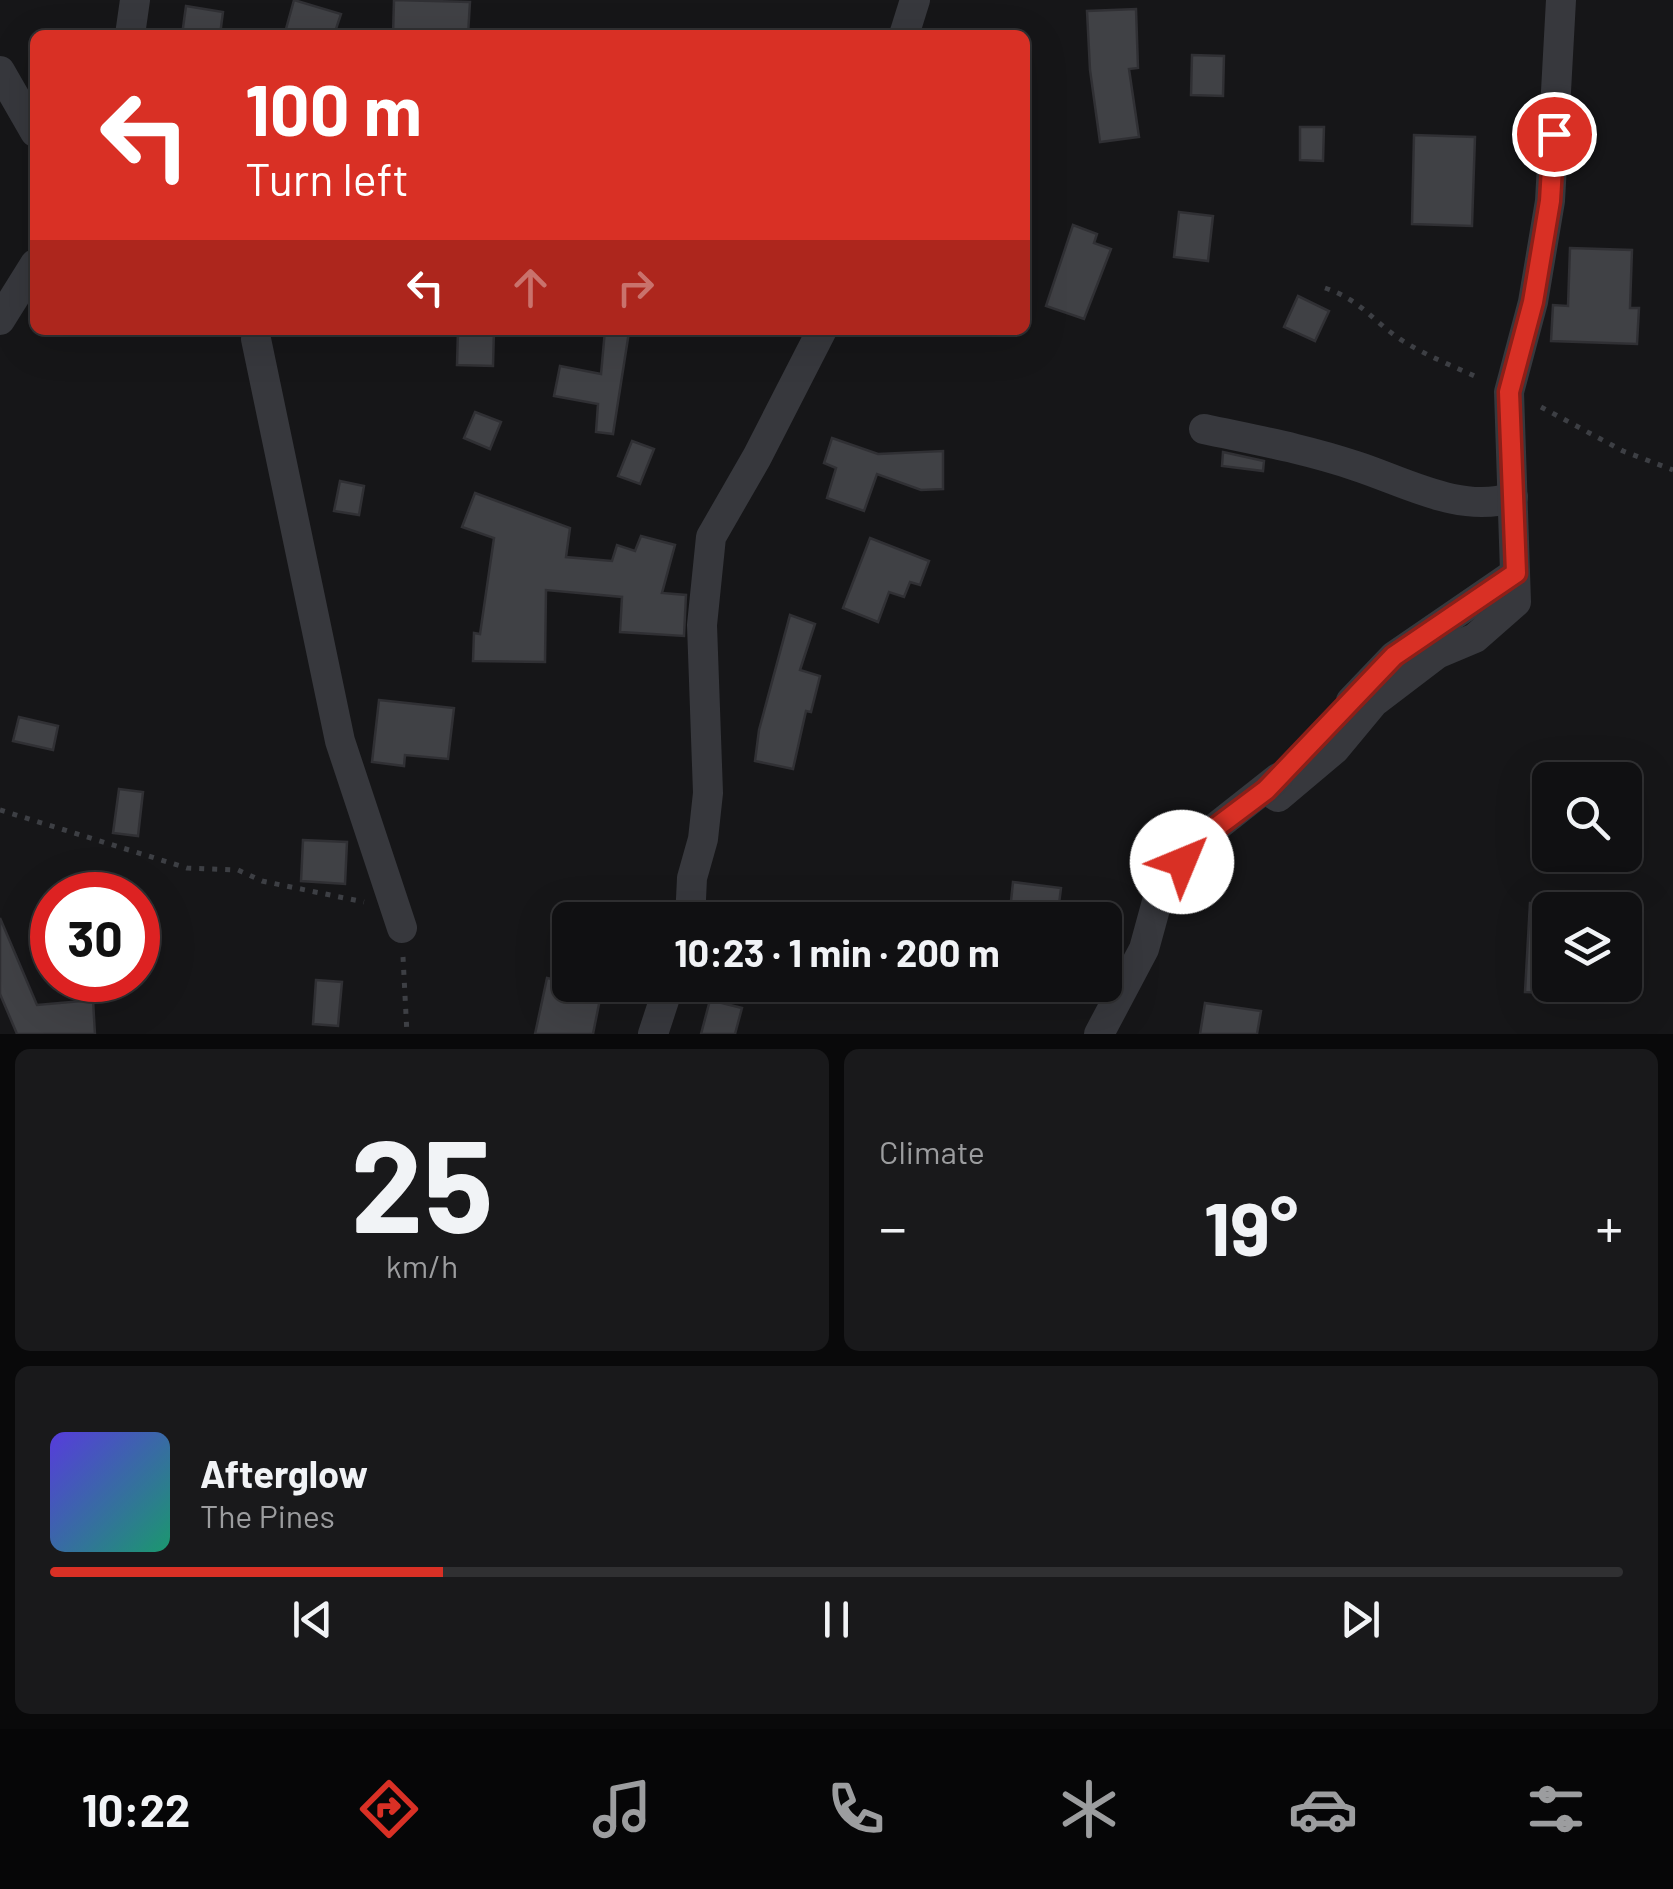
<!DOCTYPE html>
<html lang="en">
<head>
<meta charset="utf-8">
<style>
  :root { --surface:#101012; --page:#19191b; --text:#f1f3f6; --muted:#9c9d9f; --line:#303032; --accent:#d93025 }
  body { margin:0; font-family:Barlow,sans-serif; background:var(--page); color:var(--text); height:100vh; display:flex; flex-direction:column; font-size:38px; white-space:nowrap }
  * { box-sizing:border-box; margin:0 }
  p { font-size:32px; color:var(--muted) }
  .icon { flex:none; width:55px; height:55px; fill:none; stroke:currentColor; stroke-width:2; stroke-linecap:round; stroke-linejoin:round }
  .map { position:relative; height:1034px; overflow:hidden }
  .drawer { display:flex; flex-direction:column; gap:15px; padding:15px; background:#09090a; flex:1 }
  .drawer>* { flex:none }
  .hud { position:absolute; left:30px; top:30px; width:1000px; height:305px; border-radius:15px; box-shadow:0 10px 40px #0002,0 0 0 2px var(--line); background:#d93025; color:#fff; overflow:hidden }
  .fabs { position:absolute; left:1532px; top:762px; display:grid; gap:20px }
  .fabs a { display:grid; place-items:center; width:110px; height:110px; border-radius:15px; background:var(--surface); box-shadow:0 10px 40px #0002,0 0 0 2px var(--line); font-size:50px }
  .speed { position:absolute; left:30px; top:872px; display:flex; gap:20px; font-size:50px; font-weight:700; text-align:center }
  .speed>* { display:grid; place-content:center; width:130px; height:130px; border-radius:50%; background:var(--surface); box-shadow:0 10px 40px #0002,0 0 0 2px var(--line); line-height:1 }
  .speed .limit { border:15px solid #d22; background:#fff; color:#111 }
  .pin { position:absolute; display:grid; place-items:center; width:85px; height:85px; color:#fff; margin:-42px; border:5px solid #fff; border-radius:50%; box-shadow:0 2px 10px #0007 }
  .me { position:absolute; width:110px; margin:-55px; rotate:45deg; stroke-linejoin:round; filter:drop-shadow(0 0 8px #0008) }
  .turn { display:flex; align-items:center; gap:35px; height:210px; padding:0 50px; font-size:45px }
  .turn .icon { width:130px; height:130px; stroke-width:2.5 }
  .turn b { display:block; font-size:70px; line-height:85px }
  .lanes { display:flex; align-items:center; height:95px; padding:0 50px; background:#0003; justify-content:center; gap:50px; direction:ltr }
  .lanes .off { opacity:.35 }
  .big { font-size:75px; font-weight:700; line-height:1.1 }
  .drawer .tile { flex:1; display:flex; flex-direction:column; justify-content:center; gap:15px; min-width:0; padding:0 35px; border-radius:15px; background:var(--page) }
  .drawer .dial { align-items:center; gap:0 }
  .dial b { font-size:130px; line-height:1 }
  .song { display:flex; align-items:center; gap:30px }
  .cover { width:120px; height:120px; border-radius:15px; background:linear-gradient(135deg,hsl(250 70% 55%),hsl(160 70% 35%)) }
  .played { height:10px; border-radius:5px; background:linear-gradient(90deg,var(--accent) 25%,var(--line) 25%) }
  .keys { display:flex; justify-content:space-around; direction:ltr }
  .heat { display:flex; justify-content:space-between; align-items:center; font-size:55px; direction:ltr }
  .drawer .tiles { flex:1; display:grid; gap:15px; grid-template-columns:1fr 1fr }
  .tile:last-child { grid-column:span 2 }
  .trip { position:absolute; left:552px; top:902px; width:570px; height:100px; border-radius:15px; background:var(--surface); box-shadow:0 10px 40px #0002,0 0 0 2px var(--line); font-weight:700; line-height:100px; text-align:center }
  .tabs { display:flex; height:160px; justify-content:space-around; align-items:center; background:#060607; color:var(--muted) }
  .tabs .icon { width:70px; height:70px }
  .tabs .active { color:var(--accent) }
  .tabs b { font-size:45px; color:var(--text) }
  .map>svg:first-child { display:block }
  .building { fill:#404145; stroke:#303034; stroke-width:2.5 }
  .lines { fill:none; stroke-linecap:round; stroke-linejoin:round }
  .path { stroke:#3d3f44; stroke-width:5; stroke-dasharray:5 8; stroke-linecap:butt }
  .street { stroke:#37383d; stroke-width:30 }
  .route-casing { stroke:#8d1f18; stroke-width:25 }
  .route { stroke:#d93025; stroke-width:18 }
</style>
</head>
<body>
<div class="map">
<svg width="1673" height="1034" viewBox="0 0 1673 1034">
  <rect width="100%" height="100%" fill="#161618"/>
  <g class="building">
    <path d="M 294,0 L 341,14 L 334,35 L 305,35 L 286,29 Z"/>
    <path d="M 394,0 L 470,2 L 468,35 L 393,35 Z"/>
    <path d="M 186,6 L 223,12 L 220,35 L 182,35 Z"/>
    <path d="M 1136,9 L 1138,68 L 1129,69 L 1139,137 L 1100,142 L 1090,70 L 1087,11 Z"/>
    <path d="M 1192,55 L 1224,56 L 1223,96 L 1191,95 Z"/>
    <path d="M 1300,127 L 1324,127 L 1323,161 L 1300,160 Z"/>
    <path d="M 1414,135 L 1475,137 L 1472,226 L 1412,224 Z"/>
    <path d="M 1179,212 L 1213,216 L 1208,261 L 1174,257 Z"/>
    <path d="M 1073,225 L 1097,234 L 1094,243 L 1111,249 L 1084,319 L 1046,306 Z"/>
    <path d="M 1570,248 L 1632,250 L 1630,308 L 1639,308 L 1637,344 L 1551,341 L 1553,305 L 1568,306 Z"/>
    <path d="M 1298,296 L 1329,311 L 1315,341 L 1284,327 Z"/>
    <path d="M 458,330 L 494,330 L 493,366 L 457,365 Z"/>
    <path d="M 605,330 L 629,332 L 613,434 L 596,432 L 598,404 L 554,396 L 560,366 L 601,374 Z"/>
    <path d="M 475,412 L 501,422 L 490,449 L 464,438 Z"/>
    <path d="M 832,438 L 878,454 L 943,451 L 943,489 L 921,490 L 877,474 L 864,511 L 827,498 L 836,468 L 824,463 Z"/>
    <path d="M 632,441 L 654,449 L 640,484 L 618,476 Z"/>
    <path d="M 1223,452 L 1264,461 L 1263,471 L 1222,466 Z"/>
    <path d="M 340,481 L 364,486 L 359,515 L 334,511 Z"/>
    <path d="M 475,493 L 570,528 L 566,557 L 612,561 L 617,545 L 635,551 L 641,536 L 675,545 L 662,593 L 686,595 L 684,636 L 620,632 L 622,597 L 546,590 L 545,662 L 473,661 L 474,633 L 480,634 L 494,538 L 462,527 Z"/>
    <path d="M 870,538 L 929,561 L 920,585 L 910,582 L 904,597 L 889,592 L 878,622 L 843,608 Z"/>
    <path d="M 790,615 L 815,624 L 800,670 L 820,676 L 811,712 L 806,711 L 793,769 L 755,761 L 759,730 Z"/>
    <path d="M 379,700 L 454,708 L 448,759 L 405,755 L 404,766 L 372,762 Z"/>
    <path d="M 19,717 L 58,726 L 53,750 L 13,741 Z"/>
    <path d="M 119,789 L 143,792 L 138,836 L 113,833 Z"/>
    <path d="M 303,840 L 347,842 L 345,884 L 301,881 Z"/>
    <path d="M 1013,882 L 1061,888 L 1057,920 L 1009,920 Z"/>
    <path d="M 1530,903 L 1550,903 L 1550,993 L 1525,992 Z"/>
    <path d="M 0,918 L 37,1005 L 93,1000 L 95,1034 L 17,1034 L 0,994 Z"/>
    <path d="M 547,978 L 602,989 L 593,1034 L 535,1034 Z"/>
    <path d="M 316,980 L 342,982 L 338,1026 L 313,1024 Z"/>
    <path d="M 710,1000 L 742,1008 L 735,1034 L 701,1034 Z"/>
    <path d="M 1205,1003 L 1261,1011 L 1257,1034 L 1200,1034 Z"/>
  </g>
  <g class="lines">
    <g class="path">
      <path d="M 1325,288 C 1363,301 1373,322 1403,341 C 1427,356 1455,367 1481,379"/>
      <path d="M 1541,407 L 1623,451 L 1673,470"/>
      <path d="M 0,810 L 187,868 L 238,870 L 262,881 L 364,902"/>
      <path d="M 403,957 L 407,1034"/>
    </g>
    <g class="street">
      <path d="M 130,35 L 135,0"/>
      <path d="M 904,35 L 915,0"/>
      <path d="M 0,71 L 35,132"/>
      <path d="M 0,320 L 35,264"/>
      <path d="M 256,339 L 340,741 L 402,928"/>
      <path d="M 1204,429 C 1255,440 1306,449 1356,466 C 1403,481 1462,515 1513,497"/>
      <path d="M 1351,701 L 1394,656 L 1515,573"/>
      <path d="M 1267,790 L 1278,797 L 1335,749 L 1374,702 L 1437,654 L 1475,638 L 1516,602 L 1509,392 L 1533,302 L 1550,201 L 1561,0"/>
      <path d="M 690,920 L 692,878 L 703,839 L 708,793 L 702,625 L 711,537 L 757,457 L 822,330"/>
      <path d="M 653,1034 L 669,985"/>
      <path d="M 1099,1034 L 1144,949 L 1161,887 L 1202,838 L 1278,778"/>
    </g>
  </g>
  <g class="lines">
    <g class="route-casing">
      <path id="route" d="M 1182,862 L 1202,838 L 1266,790 L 1394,656 L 1516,573 L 1509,392 L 1533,302 L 1550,201 L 1554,134"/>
    </g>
    <use href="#route" class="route"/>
  </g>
</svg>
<div class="fabs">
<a><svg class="icon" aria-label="search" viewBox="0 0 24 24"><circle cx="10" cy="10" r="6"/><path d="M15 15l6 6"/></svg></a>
<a><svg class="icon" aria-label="layers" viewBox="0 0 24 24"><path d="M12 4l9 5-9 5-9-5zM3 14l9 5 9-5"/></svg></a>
</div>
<div class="speed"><div class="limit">30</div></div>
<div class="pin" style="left:1554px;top:134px;background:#d93025"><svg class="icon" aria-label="arrive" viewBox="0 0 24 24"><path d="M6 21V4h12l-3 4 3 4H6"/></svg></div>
<svg class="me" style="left:1182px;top:862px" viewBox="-20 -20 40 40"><circle r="19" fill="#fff"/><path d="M0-13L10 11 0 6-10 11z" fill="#d93025"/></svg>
<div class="trip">10:23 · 1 min · 200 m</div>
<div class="hud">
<div class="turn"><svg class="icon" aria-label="left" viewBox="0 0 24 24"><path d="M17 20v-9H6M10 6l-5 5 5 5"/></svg><div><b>100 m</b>Turn left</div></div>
<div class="lanes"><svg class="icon" aria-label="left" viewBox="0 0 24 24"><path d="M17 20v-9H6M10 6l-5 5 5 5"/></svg><svg class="icon off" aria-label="ahead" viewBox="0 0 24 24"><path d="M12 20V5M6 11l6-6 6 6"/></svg><svg class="icon off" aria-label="right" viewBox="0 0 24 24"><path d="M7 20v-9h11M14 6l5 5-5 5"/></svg></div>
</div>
</div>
<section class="drawer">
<div class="tiles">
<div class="tile dial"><b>25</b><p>km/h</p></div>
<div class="tile"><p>Climate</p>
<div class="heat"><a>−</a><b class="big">19°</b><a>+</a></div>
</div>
<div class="tile">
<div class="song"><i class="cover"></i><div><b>Afterglow</b><p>The Pines</p></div></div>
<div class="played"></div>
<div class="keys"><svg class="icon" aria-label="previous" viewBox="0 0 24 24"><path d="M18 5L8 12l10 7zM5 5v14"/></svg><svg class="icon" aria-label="pause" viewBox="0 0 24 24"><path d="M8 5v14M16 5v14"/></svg><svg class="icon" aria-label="next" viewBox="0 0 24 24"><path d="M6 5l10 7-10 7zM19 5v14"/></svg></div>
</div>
</div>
</section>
<nav class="tabs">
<b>10:22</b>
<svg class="icon active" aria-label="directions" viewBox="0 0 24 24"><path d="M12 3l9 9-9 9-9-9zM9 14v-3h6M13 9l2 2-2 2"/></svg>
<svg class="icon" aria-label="music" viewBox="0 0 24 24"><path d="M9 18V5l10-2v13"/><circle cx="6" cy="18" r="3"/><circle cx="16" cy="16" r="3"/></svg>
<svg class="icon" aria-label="phone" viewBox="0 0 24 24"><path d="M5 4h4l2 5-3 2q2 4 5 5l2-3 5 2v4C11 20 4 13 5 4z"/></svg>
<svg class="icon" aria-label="climate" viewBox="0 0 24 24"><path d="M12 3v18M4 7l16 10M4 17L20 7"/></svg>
<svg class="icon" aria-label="car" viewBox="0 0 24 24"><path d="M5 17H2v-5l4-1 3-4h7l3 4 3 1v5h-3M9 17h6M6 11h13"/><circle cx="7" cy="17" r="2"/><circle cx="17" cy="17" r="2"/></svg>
<svg class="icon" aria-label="filters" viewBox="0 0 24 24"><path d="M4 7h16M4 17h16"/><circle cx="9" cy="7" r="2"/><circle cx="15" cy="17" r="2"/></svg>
</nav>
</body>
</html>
